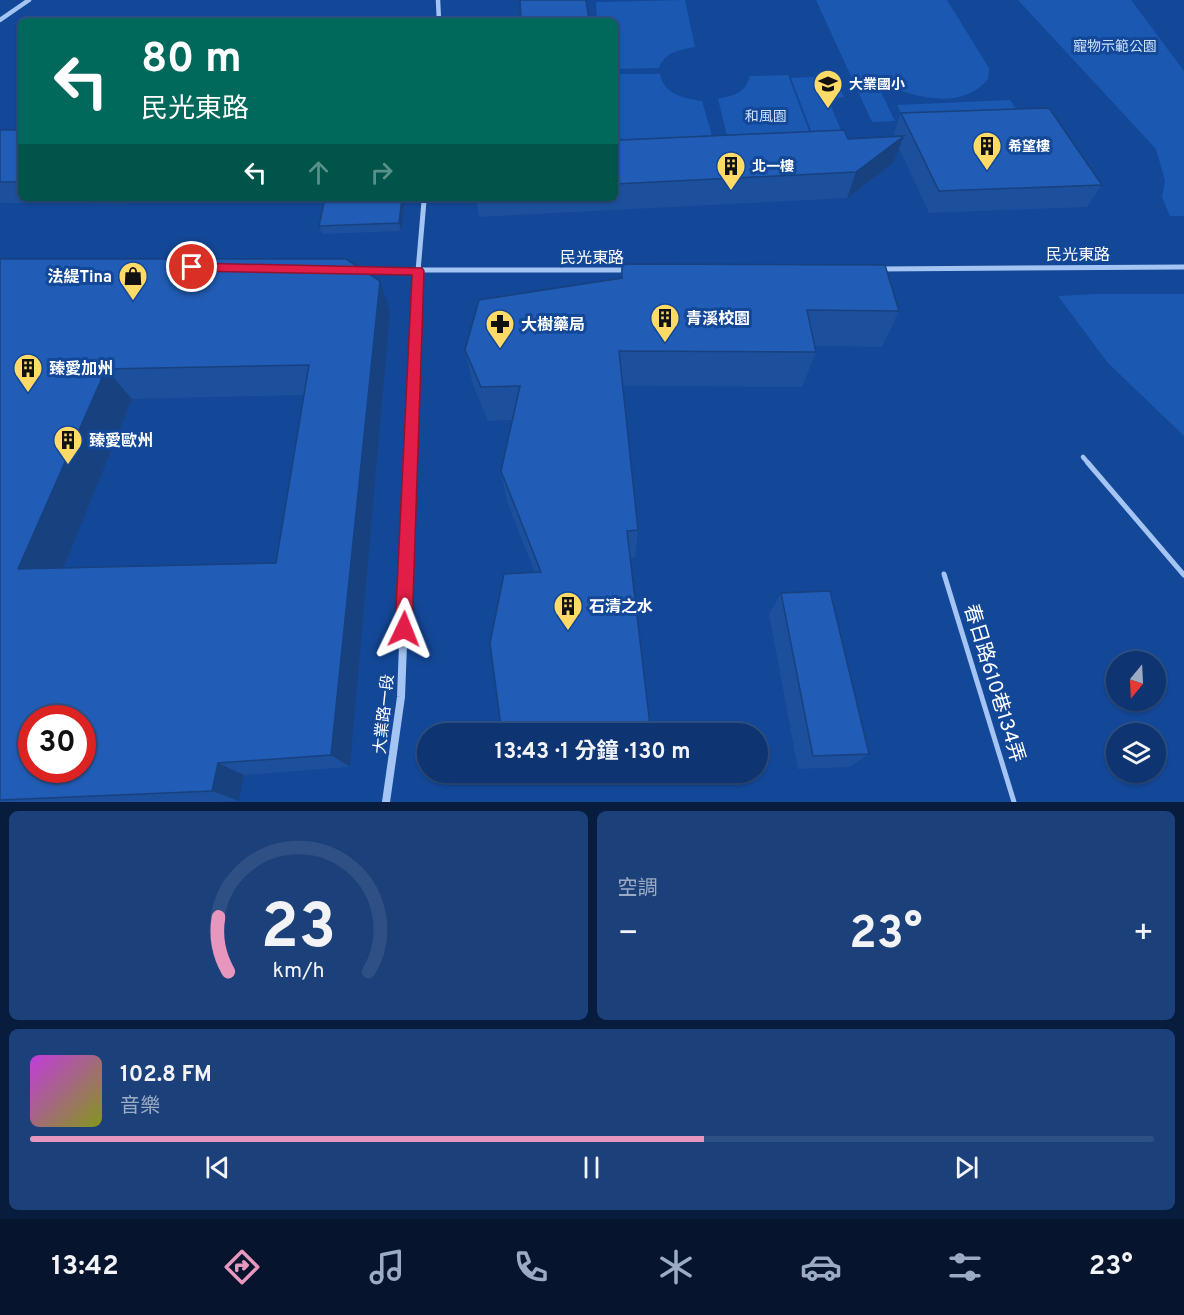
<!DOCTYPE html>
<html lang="zh-TW">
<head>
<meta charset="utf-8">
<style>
  :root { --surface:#0e3571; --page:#1c4079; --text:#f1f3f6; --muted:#9babc3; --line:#2e5084; --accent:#e797bd }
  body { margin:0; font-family:Overpass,"Noto Sans TC",sans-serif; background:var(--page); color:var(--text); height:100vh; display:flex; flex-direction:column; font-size:22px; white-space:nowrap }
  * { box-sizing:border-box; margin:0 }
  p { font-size:20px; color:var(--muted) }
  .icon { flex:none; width:33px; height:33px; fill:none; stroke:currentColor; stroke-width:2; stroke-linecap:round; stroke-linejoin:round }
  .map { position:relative; height:802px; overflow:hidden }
  .details { display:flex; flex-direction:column; gap:9px; padding:9px; background:#081d3e; flex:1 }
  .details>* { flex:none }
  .top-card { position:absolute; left:18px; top:18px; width:600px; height:183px; border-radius:9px; box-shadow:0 2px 4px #0004,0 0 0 2px var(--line); background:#00695c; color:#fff; overflow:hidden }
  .needle { width:39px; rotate:198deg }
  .controls { position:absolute; left:1106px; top:651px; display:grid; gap:12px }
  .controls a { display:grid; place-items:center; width:60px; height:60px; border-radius:50%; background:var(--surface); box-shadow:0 2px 4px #0004,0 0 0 2px var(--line); font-size:30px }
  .speed { position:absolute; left:18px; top:705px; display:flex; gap:12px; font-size:30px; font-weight:700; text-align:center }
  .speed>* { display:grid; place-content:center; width:78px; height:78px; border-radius:50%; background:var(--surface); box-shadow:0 2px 4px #0004,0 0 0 2px var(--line); line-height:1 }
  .speed .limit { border:9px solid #d22; background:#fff; color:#111 }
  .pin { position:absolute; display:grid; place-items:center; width:51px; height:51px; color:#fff; margin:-26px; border:3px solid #fff; border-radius:50%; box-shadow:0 2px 6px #0007 }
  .me { position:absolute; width:66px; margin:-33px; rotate:2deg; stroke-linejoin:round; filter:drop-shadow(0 0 4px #0008) }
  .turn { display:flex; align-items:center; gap:21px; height:126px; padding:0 24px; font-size:27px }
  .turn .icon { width:78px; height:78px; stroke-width:2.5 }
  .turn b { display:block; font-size:42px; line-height:51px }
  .lanes { display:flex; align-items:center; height:57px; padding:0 24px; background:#0003; justify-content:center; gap:30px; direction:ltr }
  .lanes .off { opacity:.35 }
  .big { font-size:45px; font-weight:700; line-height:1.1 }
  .details .card { flex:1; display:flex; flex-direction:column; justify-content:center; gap:9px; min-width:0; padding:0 21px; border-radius:9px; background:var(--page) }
  .details .dial { align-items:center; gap:0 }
  .dial svg { height:156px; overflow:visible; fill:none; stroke:var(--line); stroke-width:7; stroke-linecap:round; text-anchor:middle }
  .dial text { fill:var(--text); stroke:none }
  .song { display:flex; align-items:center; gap:18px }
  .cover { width:72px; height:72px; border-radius:9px; background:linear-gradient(135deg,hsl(290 70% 55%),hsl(70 70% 35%)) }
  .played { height:6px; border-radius:3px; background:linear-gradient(90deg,var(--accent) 60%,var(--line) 60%) }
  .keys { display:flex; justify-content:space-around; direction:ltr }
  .heat { display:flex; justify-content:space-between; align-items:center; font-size:33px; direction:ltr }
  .details .tiles { flex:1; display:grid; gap:9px; grid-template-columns:1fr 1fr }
  .card:last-child { grid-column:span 2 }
  .trip { position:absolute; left:417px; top:723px; width:351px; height:60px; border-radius:30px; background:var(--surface); box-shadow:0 2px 4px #0004,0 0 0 2px var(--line); font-weight:700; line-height:60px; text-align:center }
  .dock { display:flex; height:96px; justify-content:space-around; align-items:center; background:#06152d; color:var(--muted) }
  .dock .icon { width:42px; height:42px }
  .dock .current { color:var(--accent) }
  .dock b { font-size:27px; color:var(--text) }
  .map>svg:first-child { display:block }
  .green { fill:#1b58b1 }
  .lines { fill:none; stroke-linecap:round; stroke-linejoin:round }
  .lane-far1 { stroke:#a4c4f3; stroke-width:4.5 }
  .lane { stroke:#a4c4f3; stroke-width:5 }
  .street-far2 { stroke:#a4c4f3; stroke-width:4.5 }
  .street-far1 { stroke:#a4c4f3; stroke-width:5 }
  .street { stroke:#a4c4f3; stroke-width:8 }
  .wall { fill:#1c509d; fill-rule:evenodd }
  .shaded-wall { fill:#17417f }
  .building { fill:#215db6; stroke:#17417f; stroke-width:1.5; fill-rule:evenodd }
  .route { fill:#e11d48; stroke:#92132f; stroke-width:1.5 }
  .labels { text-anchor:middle; stroke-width:6; stroke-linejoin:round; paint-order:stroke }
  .far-park-label { font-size:14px; fill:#cce0fd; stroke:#134797 }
  .far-poi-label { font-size:14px; font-weight:bold; fill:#fff; stroke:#134797; text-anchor:start }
  .street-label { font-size:16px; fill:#fff; stroke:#134797 }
  .poi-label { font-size:16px; font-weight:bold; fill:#fff; stroke:#134797; text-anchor:start }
  .near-street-label { font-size:20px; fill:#fff; stroke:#134797 }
</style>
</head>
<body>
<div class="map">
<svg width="1184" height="802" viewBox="0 0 1184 802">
  <rect width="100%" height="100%" fill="#134797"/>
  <g class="green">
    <path d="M 685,0 L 695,47 C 680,50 664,52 659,68 L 615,69 L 615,21 L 597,21 L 596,2 Z"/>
    <path d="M 816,0 L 947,0 L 989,68 L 988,79 C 960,113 908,96 875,80 L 895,121 L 872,122 Z"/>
    <path d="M 1018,0 L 1131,0 L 1184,71 L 1184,216 L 1170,216 L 1162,197 L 1165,181 L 1156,149 Z"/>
    <path d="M 615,74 L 660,74 C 663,94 686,99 702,101 L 717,153 L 615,144 Z"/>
    <path d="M 788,75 L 816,149 L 731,152 L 718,99 C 735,95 744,94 750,76 Z"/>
    <path d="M 835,76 L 844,97 L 828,99 L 845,140 L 815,141 L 791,78 Z"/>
    <path d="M 1010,100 L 1026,124 L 909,129 L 897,105 Z"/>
    <path d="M 1095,294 L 1184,294 L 1184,436 L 1108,363 L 1058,296 Z"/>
  </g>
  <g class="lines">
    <path class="lane-far1" d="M 1083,457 L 1089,464"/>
    <g class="lane">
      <path d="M 1088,463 L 1184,575"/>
      <path d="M 944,574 L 1014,802"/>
    </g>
    <g class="street-far2">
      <path d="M 438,0 L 439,21"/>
      <path d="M 0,20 L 29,0"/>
      <path d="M 424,203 L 424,198"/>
    </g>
    <g class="street-far1">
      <path d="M 879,269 L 1184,267"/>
      <path d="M 357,270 L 628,270"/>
      <path d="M 410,464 L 418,271 L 424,201"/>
    </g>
    <path class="street" d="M 386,802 L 401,697 L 410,463"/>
  </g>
  <g class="wall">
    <path d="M 901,113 L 1102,185 L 1087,207 L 929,213 L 899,148 L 893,163 L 847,198 L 479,217 L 476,198 L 615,198 L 615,133 L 621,140 L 848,139 L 894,136 L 893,135 Z"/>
    <path d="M 0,130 L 21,130 L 21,198 L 130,198 L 127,204 L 0,203 Z"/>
    <path d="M 405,198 L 401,231 L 322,234 L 319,226 Z"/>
    <path d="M 0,259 L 390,312 L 350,767 L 244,775 L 239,801 L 218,802 L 0,802 ZM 304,395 L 276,563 L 63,568 L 132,399 Z"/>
    <path d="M 622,264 L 899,311 L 882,347 L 814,346 L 816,352 L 802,387 L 623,386 L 638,530 L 635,558 L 630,558 L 651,734 L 535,573 L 507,502 L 501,471 L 512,420 L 488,421 L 473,385 L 465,350 L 621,278 Z"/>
    <path d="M 781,593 L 869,754 L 850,767 L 798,769 L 769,614 Z"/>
  </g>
  <g class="shaded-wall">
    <path d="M 904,136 L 893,163 L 847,198 L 856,172 Z"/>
    <path d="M 124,198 L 130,198 L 127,204 Z"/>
    <path d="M 402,198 L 405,198 L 401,231 L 399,223 Z"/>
    <path d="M 380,281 L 390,312 L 350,767 L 331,755 Z"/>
    <path d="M 106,369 L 132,399 L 54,591 L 18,569 Z"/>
    <path d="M 218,763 L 244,775 L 239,801 L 212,791 Z"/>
  </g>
  <g class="building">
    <path d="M 520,0 L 586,0 L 589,21 L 521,21 Z"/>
    <path d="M 1049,108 L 1102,185 L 939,191 L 901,113 Z"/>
    <rect x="0" y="130" width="21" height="52"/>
    <path d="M 844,130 L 848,139 L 904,136 L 856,172 L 615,184 L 615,133 L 621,140 Z"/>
    <path d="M 325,198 L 402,198 L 399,223 L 319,226 Z"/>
    <path d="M 0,259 L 346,259 L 380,281 L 331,755 L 218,763 L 212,791 L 0,800 ZM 309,365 L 276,563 L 18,569 L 106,369 ZM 32,718 L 82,718 L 82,770 L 32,770 Z"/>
    <path d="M 622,264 L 885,265 L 899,311 L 807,310 L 816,352 L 619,351 L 638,530 L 627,531 L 651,734 L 502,734 L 490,643 L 504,574 L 541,572 L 501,471 L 520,386 L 481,387 L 465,350 L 479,300 L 622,278 Z"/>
    <path d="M 830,591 L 869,754 L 813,756 L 781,593 Z"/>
  </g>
  <path class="route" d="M 192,263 L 422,268 L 424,271 L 412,629 L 409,635 L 404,637 L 398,635 L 395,629 L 412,275 L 192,271 L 186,267 Z"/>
  <defs>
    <g id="school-pin" transform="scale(1.5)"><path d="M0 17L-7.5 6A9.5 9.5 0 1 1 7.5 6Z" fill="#ffda66" stroke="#134797"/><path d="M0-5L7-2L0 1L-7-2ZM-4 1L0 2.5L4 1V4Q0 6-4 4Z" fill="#111"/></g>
    <g id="building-pin" transform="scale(1.5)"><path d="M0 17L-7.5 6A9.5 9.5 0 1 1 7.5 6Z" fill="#ffda66" stroke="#134797"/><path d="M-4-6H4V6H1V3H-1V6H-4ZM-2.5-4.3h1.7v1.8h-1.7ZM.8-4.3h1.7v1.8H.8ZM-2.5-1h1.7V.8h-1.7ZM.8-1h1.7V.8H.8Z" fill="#111"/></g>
    <g id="shop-pin" transform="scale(1.5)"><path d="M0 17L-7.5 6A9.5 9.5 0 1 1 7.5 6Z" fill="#ffda66" stroke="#134797"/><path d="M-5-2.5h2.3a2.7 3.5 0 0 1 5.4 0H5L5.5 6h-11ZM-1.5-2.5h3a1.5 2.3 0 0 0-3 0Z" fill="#111"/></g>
    <g id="pharmacy-pin" transform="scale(1.5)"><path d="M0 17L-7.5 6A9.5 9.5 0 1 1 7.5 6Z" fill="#ffda66" stroke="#134797"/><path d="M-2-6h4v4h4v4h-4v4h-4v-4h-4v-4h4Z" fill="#111"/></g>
  </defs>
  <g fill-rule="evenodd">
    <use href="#school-pin" x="828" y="84"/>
    <use href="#building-pin" x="987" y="146"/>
    <use href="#building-pin" x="731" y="166"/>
    <use href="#shop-pin" x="133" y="276"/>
    <use href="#building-pin" x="665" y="318"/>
    <use href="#pharmacy-pin" x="500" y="324"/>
    <use href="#building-pin" x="28" y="368"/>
    <use href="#building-pin" x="68" y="440"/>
    <use href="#building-pin" x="568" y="606"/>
  </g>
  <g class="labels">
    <g class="far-park-label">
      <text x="1115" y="51">寵物示範公園</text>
      <text x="766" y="121">和風園</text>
    </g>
    <g class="far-poi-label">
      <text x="849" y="89">大業國小</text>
      <text x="1008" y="151">希望樓</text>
      <text x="752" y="171">北一樓</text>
    </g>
    <g class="street-label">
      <text x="1078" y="260">民光東路</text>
      <text x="592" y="263">民光東路</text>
      <text transform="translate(383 714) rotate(-84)" y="6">大業路一段</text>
    </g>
    <g class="poi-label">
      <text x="112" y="282" text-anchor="end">法緹Tina</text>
      <text x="686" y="324">青溪校園</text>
      <text x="521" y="330">大樹藥局</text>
      <text x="49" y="374">臻愛加州</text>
      <text x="89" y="446">臻愛歐州</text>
      <text x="589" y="612">石清之水</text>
    </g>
    <g class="near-street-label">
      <text transform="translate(995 683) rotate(73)" y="7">春日路610巷134弄</text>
    </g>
  </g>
</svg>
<div class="controls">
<a><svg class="needle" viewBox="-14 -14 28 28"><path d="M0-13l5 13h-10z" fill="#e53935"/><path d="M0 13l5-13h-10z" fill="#9babc3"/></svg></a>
<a><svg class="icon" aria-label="layers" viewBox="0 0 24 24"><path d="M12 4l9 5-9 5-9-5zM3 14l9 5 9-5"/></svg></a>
</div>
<div class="speed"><div class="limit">30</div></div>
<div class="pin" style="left:192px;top:267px;background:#d93025"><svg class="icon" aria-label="arrive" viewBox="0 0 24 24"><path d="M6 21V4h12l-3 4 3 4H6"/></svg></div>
<svg class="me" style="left:404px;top:629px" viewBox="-20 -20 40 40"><path d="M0-17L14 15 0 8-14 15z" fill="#e11d48" stroke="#fff" stroke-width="4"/></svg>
<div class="trip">13:43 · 1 分鐘 · 130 m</div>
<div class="top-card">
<div class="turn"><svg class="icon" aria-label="left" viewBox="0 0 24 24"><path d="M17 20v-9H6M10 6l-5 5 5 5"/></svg><div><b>80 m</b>民光東路</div></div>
<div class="lanes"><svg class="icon" aria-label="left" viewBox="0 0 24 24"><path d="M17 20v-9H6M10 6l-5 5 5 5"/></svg><svg class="icon off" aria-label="ahead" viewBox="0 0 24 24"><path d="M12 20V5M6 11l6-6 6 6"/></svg><svg class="icon off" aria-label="right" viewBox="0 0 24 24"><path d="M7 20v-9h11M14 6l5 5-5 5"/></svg></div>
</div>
</div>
<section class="details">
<div class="tiles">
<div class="card dial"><svg viewBox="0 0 100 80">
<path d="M14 69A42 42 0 1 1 86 69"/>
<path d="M14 69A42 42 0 0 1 9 41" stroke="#e797bd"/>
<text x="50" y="56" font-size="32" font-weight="700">23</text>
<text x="50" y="72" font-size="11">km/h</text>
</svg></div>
<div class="card"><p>空調</p>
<div class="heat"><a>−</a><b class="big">23°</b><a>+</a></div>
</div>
<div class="card">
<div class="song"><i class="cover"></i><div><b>102.8 FM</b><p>音樂</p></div></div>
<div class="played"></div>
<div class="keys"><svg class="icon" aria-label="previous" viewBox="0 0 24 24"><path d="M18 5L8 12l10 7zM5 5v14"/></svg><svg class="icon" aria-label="pause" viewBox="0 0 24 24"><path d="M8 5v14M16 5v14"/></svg><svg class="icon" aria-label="next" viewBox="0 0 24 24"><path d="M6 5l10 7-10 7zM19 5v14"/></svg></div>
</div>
</div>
</section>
<nav class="dock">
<b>13:42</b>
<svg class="icon current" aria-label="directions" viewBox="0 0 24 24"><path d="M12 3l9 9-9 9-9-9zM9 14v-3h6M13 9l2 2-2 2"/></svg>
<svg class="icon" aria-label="music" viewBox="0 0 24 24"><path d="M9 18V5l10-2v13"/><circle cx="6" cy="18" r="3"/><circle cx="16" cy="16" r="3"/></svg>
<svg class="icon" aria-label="phone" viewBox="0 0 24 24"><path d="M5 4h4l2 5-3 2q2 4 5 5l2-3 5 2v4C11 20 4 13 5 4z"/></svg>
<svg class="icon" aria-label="climate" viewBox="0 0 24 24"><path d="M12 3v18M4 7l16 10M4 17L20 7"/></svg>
<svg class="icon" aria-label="car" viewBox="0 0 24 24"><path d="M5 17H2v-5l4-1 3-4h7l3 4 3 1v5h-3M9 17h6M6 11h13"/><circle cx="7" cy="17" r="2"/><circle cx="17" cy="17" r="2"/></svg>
<svg class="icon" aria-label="filters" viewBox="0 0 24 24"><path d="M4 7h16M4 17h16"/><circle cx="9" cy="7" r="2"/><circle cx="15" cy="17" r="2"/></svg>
<b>23°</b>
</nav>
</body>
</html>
